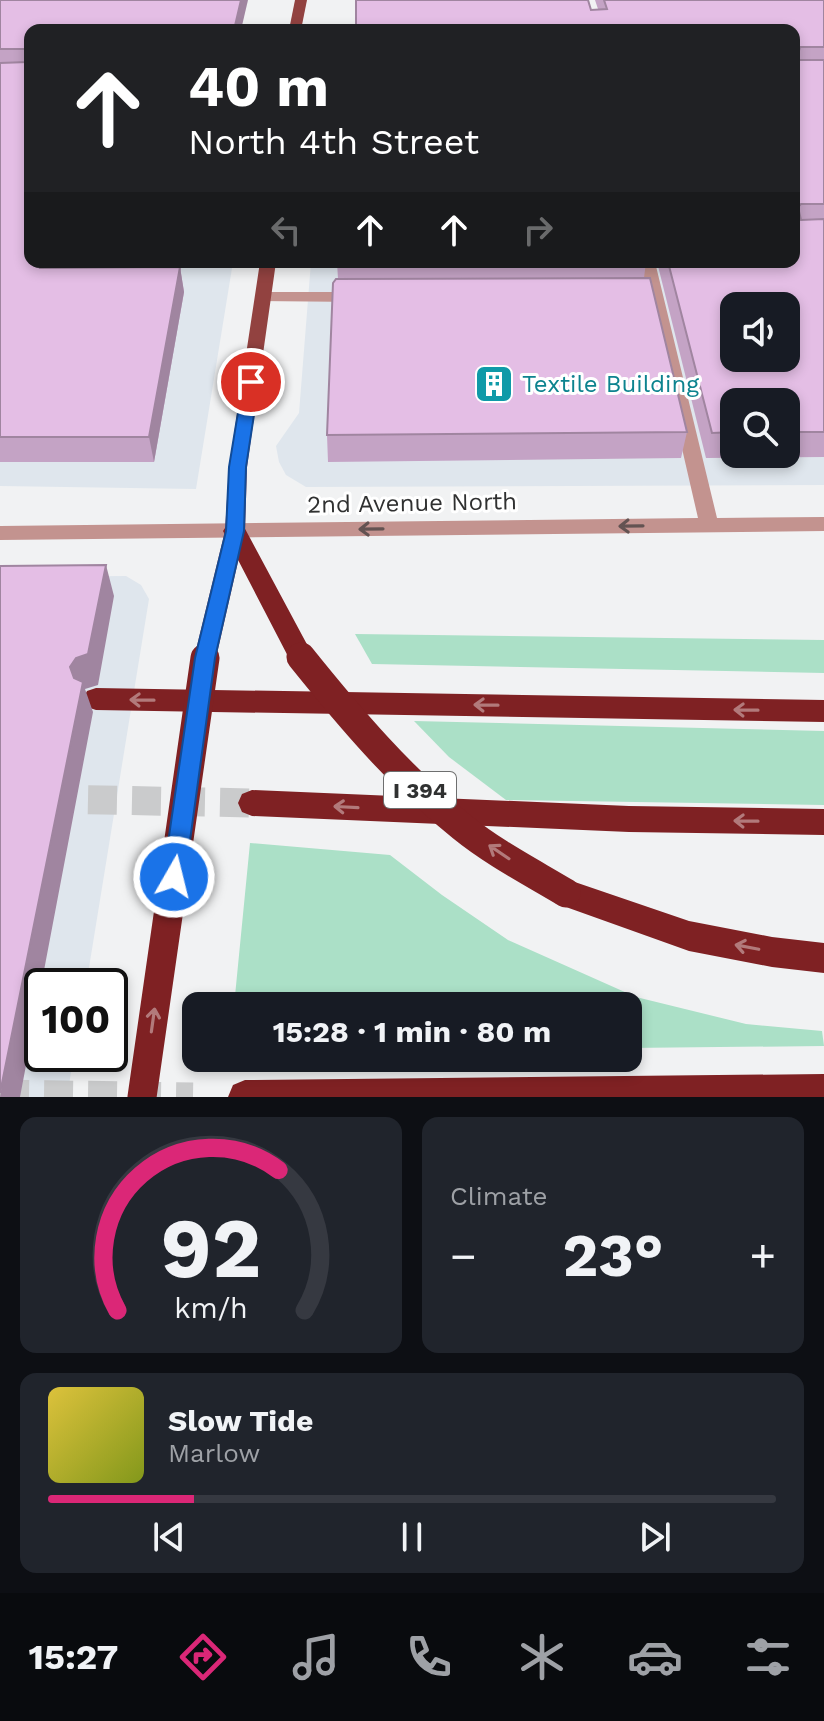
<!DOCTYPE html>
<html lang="en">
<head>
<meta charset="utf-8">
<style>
  :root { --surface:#171b24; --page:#20242c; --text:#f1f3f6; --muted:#9ea1a6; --line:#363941; --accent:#db2777 }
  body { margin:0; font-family:"Work Sans",sans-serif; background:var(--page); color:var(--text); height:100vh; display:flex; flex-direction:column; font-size:30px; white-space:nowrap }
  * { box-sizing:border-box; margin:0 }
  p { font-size:26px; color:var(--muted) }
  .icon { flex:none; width:44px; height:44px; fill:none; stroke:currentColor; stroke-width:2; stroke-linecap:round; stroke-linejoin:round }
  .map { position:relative; height:1097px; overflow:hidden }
  .panel { display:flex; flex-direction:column; gap:20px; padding:20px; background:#0d0f14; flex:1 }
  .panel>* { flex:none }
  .top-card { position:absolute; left:24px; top:24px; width:776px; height:244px; border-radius:16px; box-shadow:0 4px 12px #0003; background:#202124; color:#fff; overflow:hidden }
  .controls { position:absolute; left:720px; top:292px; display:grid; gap:16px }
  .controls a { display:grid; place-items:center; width:80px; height:80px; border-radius:16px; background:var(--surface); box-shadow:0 4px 12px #0003; font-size:40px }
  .speed { position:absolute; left:24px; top:968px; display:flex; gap:16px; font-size:40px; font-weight:700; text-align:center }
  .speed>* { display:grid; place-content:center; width:104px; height:104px; border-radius:50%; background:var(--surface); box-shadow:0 4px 12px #0003; line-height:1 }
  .speed .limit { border:4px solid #111; border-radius:12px; background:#fff; color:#111 }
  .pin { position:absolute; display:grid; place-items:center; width:68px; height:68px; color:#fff; margin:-34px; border:4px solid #fff; border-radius:50%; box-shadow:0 2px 8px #0007 }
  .me { position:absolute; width:88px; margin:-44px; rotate:8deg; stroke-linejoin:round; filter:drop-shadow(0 0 6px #0008) }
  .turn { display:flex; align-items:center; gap:28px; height:168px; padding:0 32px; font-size:36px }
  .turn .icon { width:104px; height:104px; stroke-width:2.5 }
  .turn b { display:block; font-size:56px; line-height:68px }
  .lanes { display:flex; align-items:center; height:76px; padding:0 32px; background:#0003; justify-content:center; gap:40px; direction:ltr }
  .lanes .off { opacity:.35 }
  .big { font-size:60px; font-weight:700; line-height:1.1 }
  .panel .widget { flex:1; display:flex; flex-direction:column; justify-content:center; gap:12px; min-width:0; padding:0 28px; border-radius:16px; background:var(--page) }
  .panel .dial { align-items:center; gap:0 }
  .dial svg { height:208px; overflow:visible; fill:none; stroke:var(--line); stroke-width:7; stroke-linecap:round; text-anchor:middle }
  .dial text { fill:var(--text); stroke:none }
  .song { display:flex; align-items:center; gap:24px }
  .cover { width:96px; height:96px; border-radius:12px; background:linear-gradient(135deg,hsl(50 70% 55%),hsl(70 70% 35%)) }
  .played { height:8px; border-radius:4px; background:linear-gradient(90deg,var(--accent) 20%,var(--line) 20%) }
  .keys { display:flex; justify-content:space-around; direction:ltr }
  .heat { display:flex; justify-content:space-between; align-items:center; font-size:44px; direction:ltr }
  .panel .tiles { flex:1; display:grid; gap:20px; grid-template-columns:1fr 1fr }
  .widget:last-child { grid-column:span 2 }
  .trip { position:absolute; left:182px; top:992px; width:460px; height:80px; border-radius:16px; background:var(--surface); box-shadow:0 4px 12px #0003; font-weight:700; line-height:80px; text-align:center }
  .dock { display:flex; height:128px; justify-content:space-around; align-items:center; background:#090b0e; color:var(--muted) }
  .dock .icon { width:56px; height:56px }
  .dock .selected { color:var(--accent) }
  .dock b { font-size:36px; color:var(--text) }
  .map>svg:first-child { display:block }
  .built { fill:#dfe6ed; fill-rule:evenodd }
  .green { fill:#abe0c7 }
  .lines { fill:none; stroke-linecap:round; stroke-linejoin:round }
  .highway-tunnel { stroke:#cacbcc; stroke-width:29; stroke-dasharray:29 15; stroke-linecap:butt }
  .minor { fill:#c3938f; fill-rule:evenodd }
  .major { fill:#924240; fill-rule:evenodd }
  .highway { fill:#7f2123; fill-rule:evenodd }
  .highway-bridge { stroke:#7f2123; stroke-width:29 }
  .wall { fill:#c4a3c5; fill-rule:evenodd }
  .shaded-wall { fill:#a085a0 }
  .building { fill:#e4bee5; stroke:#a085a0; stroke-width:2; fill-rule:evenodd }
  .oneway { stroke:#635352 }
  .oneway2 { stroke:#b27a7b }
  .route { fill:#1a73e8; stroke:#114b97; stroke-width:2 }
  .labels { text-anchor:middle; stroke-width:6; stroke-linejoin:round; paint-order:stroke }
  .shield { fill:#fff; stroke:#6e6f6f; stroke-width:2 }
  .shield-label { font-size:22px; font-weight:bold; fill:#303131 }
  .culture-label { font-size:24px; fill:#0d838f; stroke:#fff; text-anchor:start }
  .street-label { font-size:24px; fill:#303131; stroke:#fff }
</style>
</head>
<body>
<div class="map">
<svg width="824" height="1097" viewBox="0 0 824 1097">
  <rect width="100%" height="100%" fill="#f1f2f3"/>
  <g class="built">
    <path d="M 824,96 L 824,485 L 306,487 L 286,475 L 279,462 L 276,446 L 299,413 L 311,262 L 794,262 ZM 734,306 L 786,306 L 786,358 L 734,358 ZM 734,402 L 786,402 L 786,454 L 734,454 Z"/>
    <path d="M 0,98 L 30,262 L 233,262 L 196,489 L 0,486 Z"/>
    <path d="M 126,576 L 141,585 L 149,599 L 86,986 L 42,986 L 42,1054 L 74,1054 L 67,1097 L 0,1097 L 0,577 Z"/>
  </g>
  <g class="green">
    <path d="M 355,634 L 824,640 L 824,673 L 372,664 Z"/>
    <path d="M 414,721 L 824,731 L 824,805 L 506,800 L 449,757 Z"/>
    <path d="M 250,843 L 390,855 L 442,895 L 508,940 L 636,997 L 746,1024 L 822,1031 L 824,1046 L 628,1048 L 628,1006 L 234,1006 Z"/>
  </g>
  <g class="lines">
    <g class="highway-tunnel">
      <path d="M 0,798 L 252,803"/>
      <path d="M 0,1094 L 193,1097"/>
    </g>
    <g class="minor">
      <path d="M 639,262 L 655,262 L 717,518 L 824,517 L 824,531 L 0,540 L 0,526 L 698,518 Z"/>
      <path d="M 264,292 L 359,292 L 367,297 L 359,302 L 258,301 L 258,293 Z"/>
    </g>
    <g class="major">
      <path d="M 295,0 L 307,0 L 301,30 L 289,30 Z"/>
      <path d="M 260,262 L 276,262 L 247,467 L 245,531 L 216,658 L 213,664 L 205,667 L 197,664 L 194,658 L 225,531 L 229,467 Z"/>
    </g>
    <g class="highway">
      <path d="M 235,522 L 243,525 L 310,650 L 314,657 L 310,664 L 301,667 L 292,664 L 223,531 L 227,525 Z"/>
      <path d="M 96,688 L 824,700 L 824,722 L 96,710 L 87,707 L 83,699 L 87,691 Z"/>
      <path d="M 252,790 L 629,806 L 824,809 L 824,835 L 629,832 L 252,816 L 242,812 L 238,803 L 242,794 Z"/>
      <path d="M 566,879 L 689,921 L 772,937 L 824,943 L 824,973 L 772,967 L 689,951 L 566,907 L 555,903 L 551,893 L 555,883 Z"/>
      <path d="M 824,1074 L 824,1097 L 228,1097 L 233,1085 L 245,1080 Z"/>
    </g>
    <g class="highway-bridge">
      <path d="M 301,657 C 350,718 401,778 462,827 C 494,853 531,872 566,893"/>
      <path d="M 142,1097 L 205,658"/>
    </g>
  </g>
  <g class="wall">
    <path d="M 0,0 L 30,30 L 54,268 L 180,267 L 184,292 L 154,462 L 0,462 Z"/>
    <path d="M 595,0 L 824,0 L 824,457 L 706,458 L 657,262 L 794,262 L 591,10 L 598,9 ZM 734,402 L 786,402 L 786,454 L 734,454 Z"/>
    <path d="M 337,262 L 646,262 L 644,278 L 687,432 L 681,458 L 328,462 L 327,435 L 338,279 Z"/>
  </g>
  <g class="shaded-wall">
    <path d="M 241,0 L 248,0 L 241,30 L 234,30 Z"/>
    <path d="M 42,262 L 56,262 L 47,292 L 40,268 Z"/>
    <path d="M 180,267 L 184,292 L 154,462 L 149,437 Z"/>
    <path d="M 106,565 L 114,596 L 98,685 L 85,689 L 93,712 L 20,1097 L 0,1097 L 70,667 Z"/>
  </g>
  <g class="building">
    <path d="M 0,0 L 241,0 L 234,30 L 30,30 L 30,262 L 42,262 L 40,268 L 180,267 L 149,437 L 0,437 L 0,63 L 27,62 L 28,52 L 24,49 L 0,49 Z"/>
    <path d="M 356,0 L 588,0 L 591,10 L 607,9 L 604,0 L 824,0 L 824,47 L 800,47 L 797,58 L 800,60 L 824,60 L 824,204 L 801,204 L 798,207 L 801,220 L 824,219 L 824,432 L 786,432 L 786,402 L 734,402 L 734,432 L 712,433 L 668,262 L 794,262 L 794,30 L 356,30 ZM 734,306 L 786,306 L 786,358 L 734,358 Z"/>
    <path d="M 337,262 L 646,262 L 646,263 L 337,264 Z"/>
    <path d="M 650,278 L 687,432 L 327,435 L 333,283 L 336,279 Z"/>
    <path d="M 106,565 L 88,654 L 76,658 L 70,667 L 74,678 L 83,682 L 0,1093 L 0,566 Z"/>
  </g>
  <defs><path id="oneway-shaft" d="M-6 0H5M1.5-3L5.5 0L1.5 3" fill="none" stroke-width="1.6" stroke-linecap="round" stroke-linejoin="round" transform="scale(2)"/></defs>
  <g class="oneway">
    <use href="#oneway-shaft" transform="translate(631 526) rotate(179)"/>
    <use href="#oneway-shaft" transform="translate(371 529) rotate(179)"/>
  </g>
  <g class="oneway2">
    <use href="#oneway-shaft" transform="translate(142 700) rotate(-179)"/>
    <use href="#oneway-shaft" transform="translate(486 705) rotate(-179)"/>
    <use href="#oneway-shaft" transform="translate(746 710) rotate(-179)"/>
    <use href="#oneway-shaft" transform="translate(346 807) rotate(-177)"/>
    <use href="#oneway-shaft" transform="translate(746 821) rotate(-179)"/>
    <use href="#oneway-shaft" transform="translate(499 852) rotate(-146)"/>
    <use href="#oneway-shaft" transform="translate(747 947) rotate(-169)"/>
    <use href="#oneway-shaft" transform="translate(153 1020) rotate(-82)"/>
  </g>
  <path class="route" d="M 251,377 L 259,382 L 246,467 L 244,531 L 215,658 L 185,877 L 182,885 L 174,888 L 166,885 L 163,877 L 195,658 L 226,531 L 229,467 L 243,382 Z"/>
  <defs>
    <g id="building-square" transform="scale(2)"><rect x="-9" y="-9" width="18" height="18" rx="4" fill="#0f9aa8" stroke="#fff"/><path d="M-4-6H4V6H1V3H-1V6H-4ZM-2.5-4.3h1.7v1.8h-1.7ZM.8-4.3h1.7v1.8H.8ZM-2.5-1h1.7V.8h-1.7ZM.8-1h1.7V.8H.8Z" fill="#fff"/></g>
  </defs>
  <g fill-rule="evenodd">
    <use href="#building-square" x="494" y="384"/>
  </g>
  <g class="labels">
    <rect class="shield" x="384" y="772" width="72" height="36" rx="6"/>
    <g class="shield-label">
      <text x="420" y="798">I 394</text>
    </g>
    <g class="culture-label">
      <text x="522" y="392">Textile Building</text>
    </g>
    <g class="street-label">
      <text transform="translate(412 503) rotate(-1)" y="8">2nd Avenue North</text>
    </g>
  </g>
</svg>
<div class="controls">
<a><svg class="icon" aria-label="sound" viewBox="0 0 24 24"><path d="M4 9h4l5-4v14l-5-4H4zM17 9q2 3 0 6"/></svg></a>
<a><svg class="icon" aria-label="search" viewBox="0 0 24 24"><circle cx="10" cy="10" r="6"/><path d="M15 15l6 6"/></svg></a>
</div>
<div class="speed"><div class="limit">100</div></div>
<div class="pin" style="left:251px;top:382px;background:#d93025"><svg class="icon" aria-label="arrive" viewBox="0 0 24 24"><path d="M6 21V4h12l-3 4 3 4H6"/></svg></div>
<svg class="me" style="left:174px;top:877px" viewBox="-20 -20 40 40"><circle r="17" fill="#1a73e8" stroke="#fff" stroke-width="3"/><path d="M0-11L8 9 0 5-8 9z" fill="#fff"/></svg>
<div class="trip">15:28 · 1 min · 80 m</div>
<div class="top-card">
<div class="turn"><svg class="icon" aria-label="ahead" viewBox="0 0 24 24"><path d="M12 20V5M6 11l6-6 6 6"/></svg><div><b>40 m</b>North 4th Street</div></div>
<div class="lanes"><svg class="icon off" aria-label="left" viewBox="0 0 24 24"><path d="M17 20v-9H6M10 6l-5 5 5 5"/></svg><svg class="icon" aria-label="ahead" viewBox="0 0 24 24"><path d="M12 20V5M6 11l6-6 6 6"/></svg><svg class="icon" aria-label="ahead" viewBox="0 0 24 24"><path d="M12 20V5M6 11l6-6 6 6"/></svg><svg class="icon off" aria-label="right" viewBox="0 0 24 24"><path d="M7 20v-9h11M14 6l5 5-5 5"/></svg></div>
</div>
</div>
<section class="panel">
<div class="tiles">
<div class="widget dial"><svg viewBox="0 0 100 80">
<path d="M14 69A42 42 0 1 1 86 69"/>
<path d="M14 69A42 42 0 0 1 76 15" stroke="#db2777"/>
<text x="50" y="56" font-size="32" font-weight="700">92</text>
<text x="50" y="72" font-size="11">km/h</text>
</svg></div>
<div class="widget"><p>Climate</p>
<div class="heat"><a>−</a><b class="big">23°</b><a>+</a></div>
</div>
<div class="widget">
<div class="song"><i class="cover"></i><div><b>Slow Tide</b><p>Marlow</p></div></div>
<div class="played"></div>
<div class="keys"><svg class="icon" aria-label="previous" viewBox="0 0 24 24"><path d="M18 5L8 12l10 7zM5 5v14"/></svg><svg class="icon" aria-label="pause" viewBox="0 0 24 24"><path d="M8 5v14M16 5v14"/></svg><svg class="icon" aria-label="next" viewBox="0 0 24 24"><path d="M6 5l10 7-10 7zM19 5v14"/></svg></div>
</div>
</div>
</section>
<nav class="dock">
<b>15:27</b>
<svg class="icon selected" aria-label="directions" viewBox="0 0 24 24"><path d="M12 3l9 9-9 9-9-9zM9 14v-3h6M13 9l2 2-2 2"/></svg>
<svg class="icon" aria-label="music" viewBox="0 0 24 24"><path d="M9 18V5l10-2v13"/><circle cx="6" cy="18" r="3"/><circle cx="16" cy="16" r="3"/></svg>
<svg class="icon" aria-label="phone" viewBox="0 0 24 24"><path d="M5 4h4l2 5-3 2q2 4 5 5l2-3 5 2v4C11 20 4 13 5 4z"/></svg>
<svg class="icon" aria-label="climate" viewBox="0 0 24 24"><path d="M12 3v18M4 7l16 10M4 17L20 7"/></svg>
<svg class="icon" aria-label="car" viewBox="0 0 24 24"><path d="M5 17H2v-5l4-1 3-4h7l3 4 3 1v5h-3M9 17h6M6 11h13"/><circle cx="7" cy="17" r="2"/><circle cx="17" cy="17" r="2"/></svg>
<svg class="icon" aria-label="filters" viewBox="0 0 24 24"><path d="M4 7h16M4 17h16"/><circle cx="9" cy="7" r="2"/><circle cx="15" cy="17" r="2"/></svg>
</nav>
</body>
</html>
